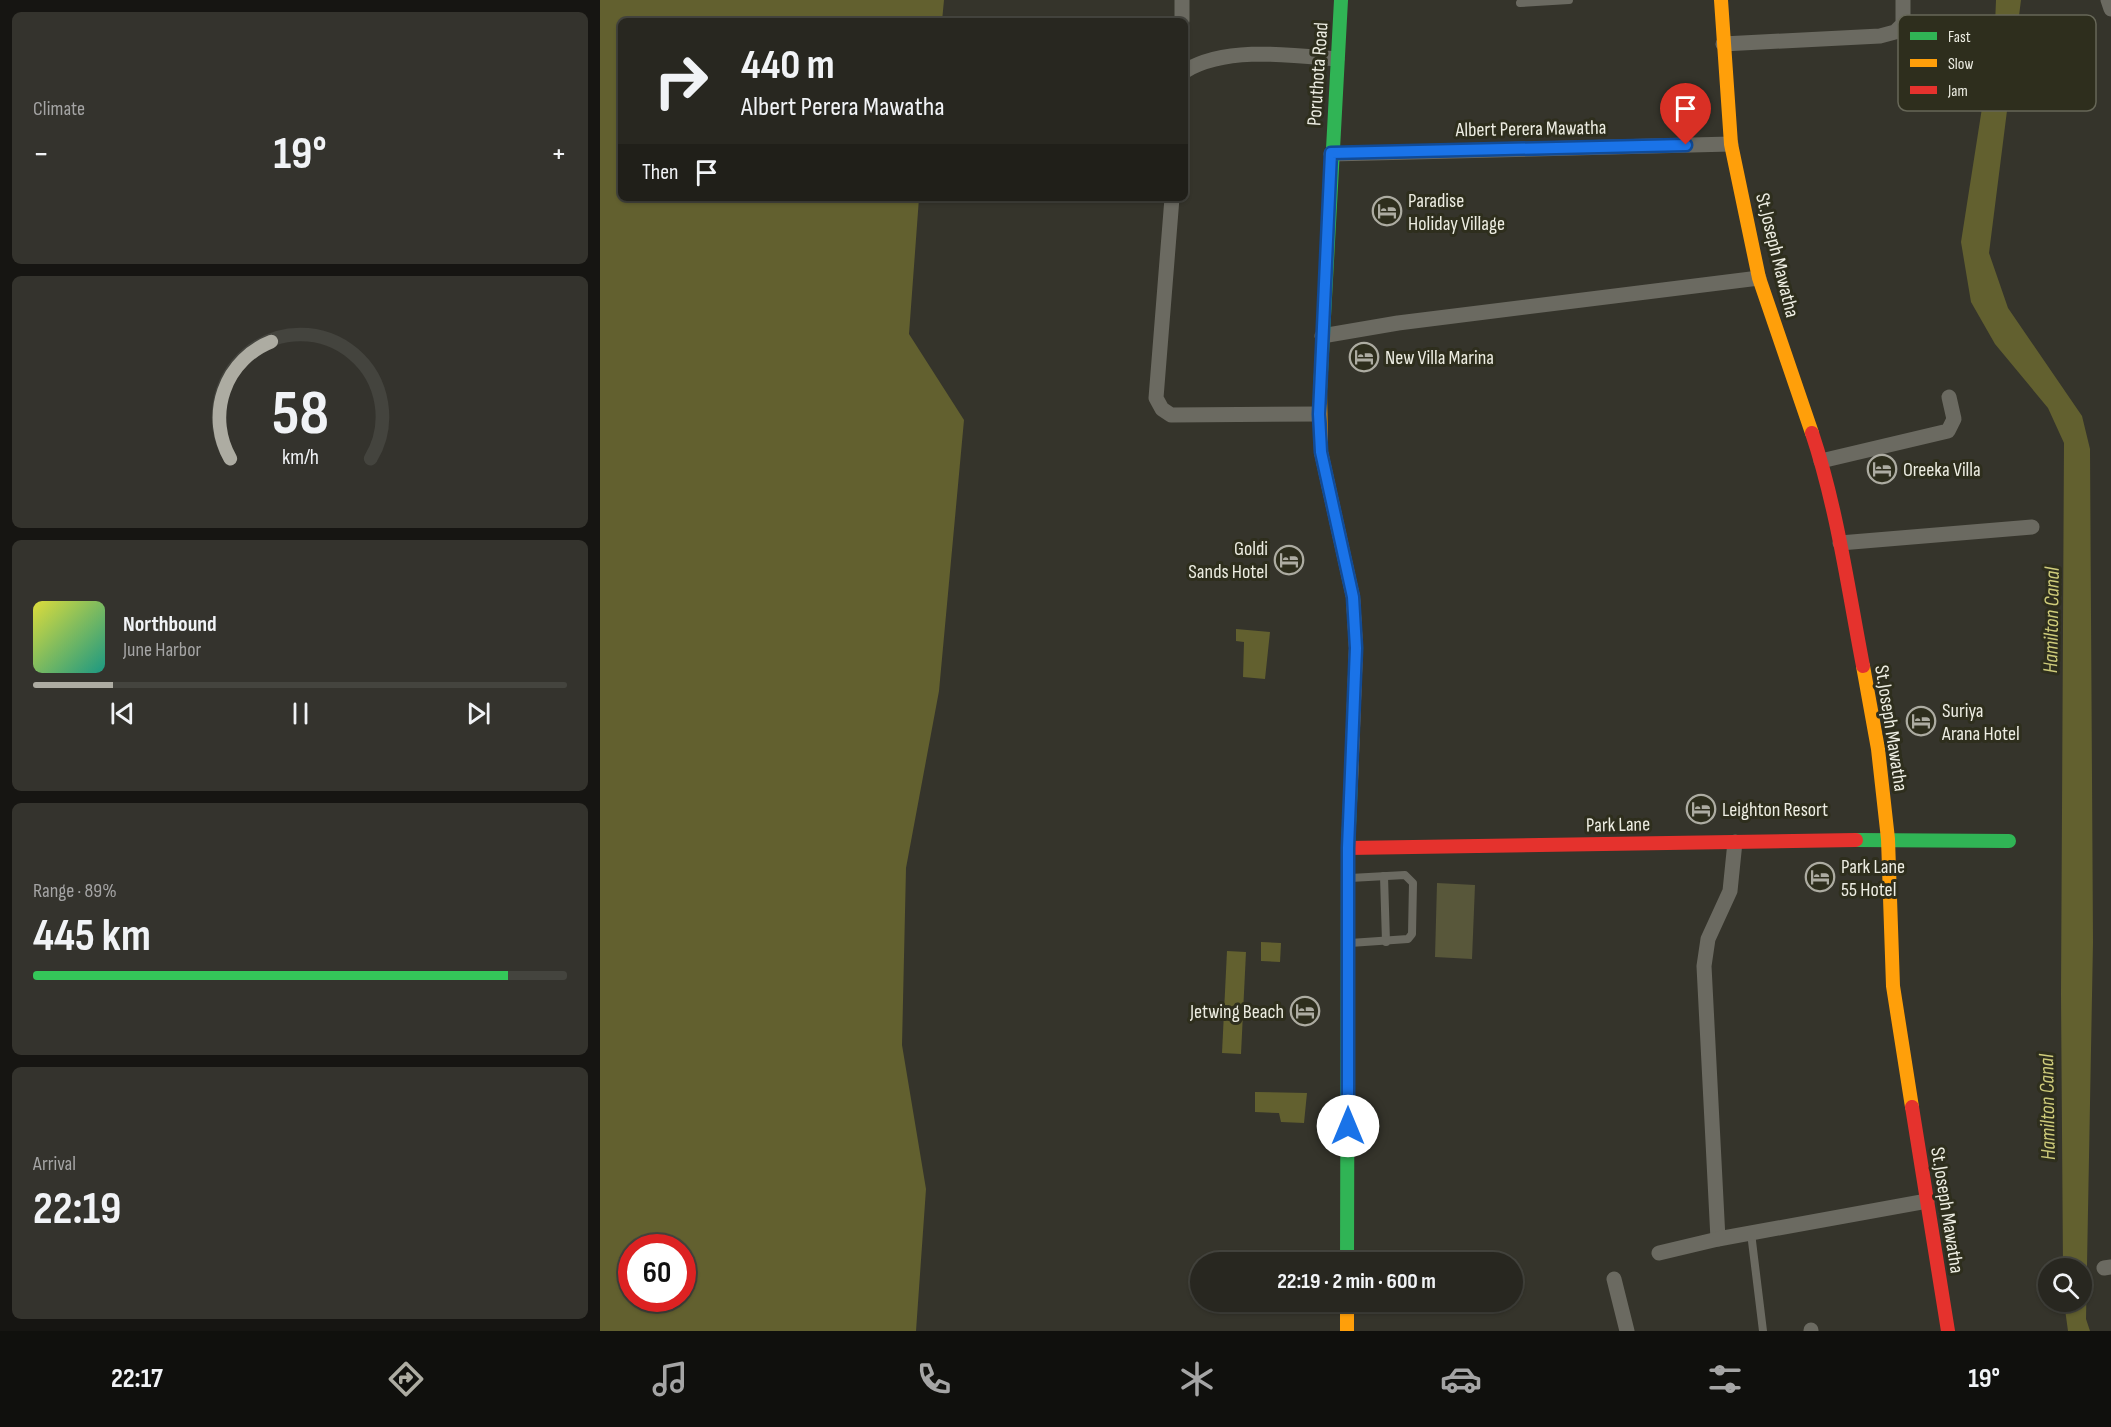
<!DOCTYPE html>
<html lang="en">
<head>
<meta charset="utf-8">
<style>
  :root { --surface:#282720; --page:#34332d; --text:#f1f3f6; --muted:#a5a5a5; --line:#44443e; --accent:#adaca2 }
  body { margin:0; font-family:"Sofia Sans Condensed",sans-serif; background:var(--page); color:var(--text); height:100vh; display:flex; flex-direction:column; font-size:22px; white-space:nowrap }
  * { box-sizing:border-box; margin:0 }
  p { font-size:20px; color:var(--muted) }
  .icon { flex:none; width:33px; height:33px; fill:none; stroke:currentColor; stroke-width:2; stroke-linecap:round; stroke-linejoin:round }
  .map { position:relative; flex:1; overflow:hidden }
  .drawer { display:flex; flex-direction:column; gap:12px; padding:12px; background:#161512; width:600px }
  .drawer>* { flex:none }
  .hud { position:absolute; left:18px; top:18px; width:570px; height:183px; border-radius:9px; box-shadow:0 2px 4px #0004,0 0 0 2px var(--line); background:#282720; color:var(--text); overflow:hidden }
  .fabs { position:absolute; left:1438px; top:1258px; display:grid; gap:12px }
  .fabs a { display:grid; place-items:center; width:54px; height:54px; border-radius:50%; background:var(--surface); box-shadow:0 2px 4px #0004,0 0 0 2px var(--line); font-size:30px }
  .speed { position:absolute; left:18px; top:1234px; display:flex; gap:12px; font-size:30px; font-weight:700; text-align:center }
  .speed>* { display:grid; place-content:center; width:78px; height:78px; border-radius:50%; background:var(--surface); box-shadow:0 2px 4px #0004,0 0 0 2px var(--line); line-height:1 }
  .speed .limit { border:9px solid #d22; background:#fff; color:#111 }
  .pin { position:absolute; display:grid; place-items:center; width:51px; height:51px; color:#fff; margin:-62px -26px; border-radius:50% 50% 50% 0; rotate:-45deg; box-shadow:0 0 6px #0007 }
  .pin .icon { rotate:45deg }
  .me { position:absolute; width:66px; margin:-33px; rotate:0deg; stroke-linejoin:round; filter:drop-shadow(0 0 4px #0008) }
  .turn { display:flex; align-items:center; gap:21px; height:126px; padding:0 24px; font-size:27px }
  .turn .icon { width:78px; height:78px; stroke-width:2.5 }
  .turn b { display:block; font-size:42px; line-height:51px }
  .then { display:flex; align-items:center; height:57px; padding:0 24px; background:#0003; gap:12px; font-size:22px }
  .big { font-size:45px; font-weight:700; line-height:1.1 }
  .drawer .card { flex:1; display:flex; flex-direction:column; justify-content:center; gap:9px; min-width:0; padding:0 21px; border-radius:9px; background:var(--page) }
  .drawer .dial { align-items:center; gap:0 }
  .dial svg { height:156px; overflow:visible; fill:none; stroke:var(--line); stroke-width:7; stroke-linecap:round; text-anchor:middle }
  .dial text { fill:var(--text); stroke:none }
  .song { display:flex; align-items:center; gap:18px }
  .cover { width:72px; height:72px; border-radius:9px; background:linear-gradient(135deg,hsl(60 70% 55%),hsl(170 70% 35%)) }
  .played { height:6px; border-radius:3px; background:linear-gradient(90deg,var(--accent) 15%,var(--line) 15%) }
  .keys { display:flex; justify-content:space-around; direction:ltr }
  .heat { display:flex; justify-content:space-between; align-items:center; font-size:33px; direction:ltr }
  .charge { height:9px; border-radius:4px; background:linear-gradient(90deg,#34c759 89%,var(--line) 0) }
  .trip { position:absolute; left:590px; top:1252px; width:333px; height:60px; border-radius:30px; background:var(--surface); box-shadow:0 2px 4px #0004,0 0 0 2px var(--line); font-weight:700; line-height:60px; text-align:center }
  .menu { display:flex; height:96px; justify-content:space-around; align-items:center; background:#10100d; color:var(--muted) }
  .menu .icon { width:42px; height:42px }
  .menu .current { color:var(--accent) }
  .menu b { font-size:27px; color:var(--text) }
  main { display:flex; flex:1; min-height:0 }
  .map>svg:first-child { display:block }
  .green { fill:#58573a }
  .water { fill:#62602f; fill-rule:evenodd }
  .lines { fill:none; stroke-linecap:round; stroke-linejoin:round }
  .lane { stroke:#6b6a61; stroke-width:8 }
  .street { stroke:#6b6a61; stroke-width:15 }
  .fast { stroke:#30b455; stroke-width:14 }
  .slow { stroke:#ff9f0a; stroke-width:14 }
  .jam { stroke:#e5322d; stroke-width:14 }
  .route-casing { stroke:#114b97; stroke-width:15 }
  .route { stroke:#1a73e8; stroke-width:10 }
  .labels { text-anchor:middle; stroke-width:6; stroke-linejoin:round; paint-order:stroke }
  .street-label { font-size:20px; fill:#edede2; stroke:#2e2e1d }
  .poi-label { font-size:20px; fill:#edede2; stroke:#2e2e1d; text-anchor:start }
  .water-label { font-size:21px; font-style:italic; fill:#cfcc7b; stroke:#2e2e1d }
  .key { fill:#2e2e1d; stroke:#676758; stroke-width:1.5 }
  .key-label { font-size:16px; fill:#edede2 }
</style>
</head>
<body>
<main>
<section class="drawer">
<div class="card"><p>Climate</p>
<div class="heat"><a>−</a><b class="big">19°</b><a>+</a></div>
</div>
<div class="card dial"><svg viewBox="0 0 100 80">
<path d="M14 69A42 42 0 1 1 86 69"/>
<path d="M14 69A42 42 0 0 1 35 9" stroke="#adaca2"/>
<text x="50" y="56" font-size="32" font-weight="700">58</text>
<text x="50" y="72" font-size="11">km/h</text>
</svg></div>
<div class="card">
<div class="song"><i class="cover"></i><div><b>Northbound</b><p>June Harbor</p></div></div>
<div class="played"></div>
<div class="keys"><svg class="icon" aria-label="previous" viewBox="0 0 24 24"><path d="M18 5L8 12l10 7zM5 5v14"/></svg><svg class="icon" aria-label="pause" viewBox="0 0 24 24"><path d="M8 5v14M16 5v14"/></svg><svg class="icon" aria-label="next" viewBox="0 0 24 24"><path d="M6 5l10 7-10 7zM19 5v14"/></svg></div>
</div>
<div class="card"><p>Range · 89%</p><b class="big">445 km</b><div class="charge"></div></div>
<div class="card"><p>Arrival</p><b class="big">22:19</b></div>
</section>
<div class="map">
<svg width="1511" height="1331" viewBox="0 0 1511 1331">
  <rect width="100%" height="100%" fill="#35342b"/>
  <path class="green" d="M 837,883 L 875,885 L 872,959 L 835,957 Z"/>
  <g class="water">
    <path d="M 0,0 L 344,0 L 342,21 L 21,21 L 21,198 L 319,198 L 309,334 L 364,420 L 339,691 L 306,868 L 302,1045 L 326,1189 L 316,1331 L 0,1331 ZM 32,1248 L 82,1248 L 82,1299 L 32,1299 Z"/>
    <path d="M 1396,0 L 1421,0 L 1389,253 L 1408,308 L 1482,416 L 1490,449 L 1493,942 L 1486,1319 L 1490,1331 L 1468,1331 L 1464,1302 L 1482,1302 L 1482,1269 L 1463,1269 L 1461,994 L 1464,443 L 1448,408 L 1395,344 L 1371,302 L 1361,242 L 1395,25 Z"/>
    <path d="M 636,629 L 670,632 L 665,679 L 643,677 L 644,642 L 636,641 Z"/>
    <path d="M 661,942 L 681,943 L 680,962 L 661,961 Z"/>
    <path d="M 627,951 L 646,952 L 641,1054 L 622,1053 Z"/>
    <path d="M 655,1092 L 707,1093 L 704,1123 L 681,1122 L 679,1113 L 655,1112 Z"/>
  </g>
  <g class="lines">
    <g class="lane">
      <path d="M 920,3 L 969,0"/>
      <path d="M 784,876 L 786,942"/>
      <path d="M 750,878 L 805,875 L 813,883 L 812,934 L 808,939 L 750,943"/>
      <path d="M 1151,1233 L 1163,1331"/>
    </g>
    <g class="street">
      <path d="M 582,0 L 582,21"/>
      <path d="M 1508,0 L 1511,9"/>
      <path d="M 1123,44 L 1280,36 L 1295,32 L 1303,24 L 1303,0"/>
      <path d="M 585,71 C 626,46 691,55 737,59"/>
      <path d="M 731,154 L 1131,144"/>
      <path d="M 572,198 L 556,398 L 562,409 L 571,415 L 719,414"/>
      <path d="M 722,336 L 798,323 L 1159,278"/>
      <path d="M 1221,461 L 1348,431 L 1354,419 L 1349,397"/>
      <path d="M 1240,543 L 1432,527"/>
      <path d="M 1118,1239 L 1104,966 L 1108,939 L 1130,891 L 1135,842"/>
      <path d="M 1059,1253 L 1118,1239 L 1327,1201"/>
      <path d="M 1504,1268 L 1511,1267"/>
      <path d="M 1014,1279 L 1027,1331"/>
      <path d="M 1211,1330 L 1211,1331"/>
    </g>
    <g class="fast">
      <path d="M 720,391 L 741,0"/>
      <path d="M 1256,840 L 1409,841"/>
      <path d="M 747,1263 L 748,848 L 751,781"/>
    </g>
    <g class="slow">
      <path d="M 1121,0 L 1131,144 L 1159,278 L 1212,433"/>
      <path d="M 720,391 L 721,452 L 753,597 L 756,648 L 751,781"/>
      <path d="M 1263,666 L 1278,749 L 1288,839 L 1293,986 L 1312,1107"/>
      <path d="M 747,1302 L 747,1331"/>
    </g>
    <g class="jam">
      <path d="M 1212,433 C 1237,508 1248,588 1263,666"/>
      <path d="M 748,848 L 1256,840"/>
      <path d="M 1312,1107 L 1348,1331"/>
    </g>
  </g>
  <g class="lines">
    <g class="route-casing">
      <path id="route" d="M 748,1126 L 748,848 L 756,648 L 753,597 L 721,452 L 719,414 L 731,153 L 1086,145"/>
    </g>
    <use href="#route" class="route"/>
  </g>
  <defs>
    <g id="hotel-ring" transform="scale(1.5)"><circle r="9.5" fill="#2e2e1d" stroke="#adaca2" stroke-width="1.5"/><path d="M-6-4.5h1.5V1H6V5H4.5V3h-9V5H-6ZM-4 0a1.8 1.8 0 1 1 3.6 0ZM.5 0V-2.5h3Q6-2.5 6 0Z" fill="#adaca2"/></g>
  </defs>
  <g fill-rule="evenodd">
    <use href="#hotel-ring" x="787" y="211"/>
    <use href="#hotel-ring" x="764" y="357"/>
    <use href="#hotel-ring" x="1282" y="469"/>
    <use href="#hotel-ring" x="689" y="560"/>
    <use href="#hotel-ring" x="1321" y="721"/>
    <use href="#hotel-ring" x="1101" y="809"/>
    <use href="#hotel-ring" x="1220" y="877"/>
    <use href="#hotel-ring" x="705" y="1011"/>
  </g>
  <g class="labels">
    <g class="street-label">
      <text transform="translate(717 74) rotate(-86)" y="7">Poruthota Road</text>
      <text transform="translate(931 128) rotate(-1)" y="7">Albert Perera Mawatha</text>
      <text transform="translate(1178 255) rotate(76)" y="7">St.Joseph Mawatha</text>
      <text transform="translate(1292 728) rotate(81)" y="7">St.Joseph Mawatha</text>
      <text transform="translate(1018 824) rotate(-1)" y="7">Park Lane</text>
      <text transform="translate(1348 1210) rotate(81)" y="7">St.Joseph Mawatha</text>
    </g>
    <g class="poi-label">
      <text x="808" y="207">Paradise<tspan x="808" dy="23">Holiday Village</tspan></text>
      <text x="785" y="364">New Villa Marina</text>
      <text x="1303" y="476">Oreeka Villa</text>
      <text x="668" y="555" text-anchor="end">Goldi<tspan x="668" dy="23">Sands Hotel</tspan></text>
      <text x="1342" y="717">Suriya<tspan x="1342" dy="23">Arana Hotel</tspan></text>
      <text x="1122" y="816">Leighton Resort</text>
      <text x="1241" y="873">Park Lane<tspan x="1241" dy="23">55 Hotel</tspan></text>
      <text x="684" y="1018" text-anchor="end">Jetwing Beach</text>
    </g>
    <g class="water-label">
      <text transform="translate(1451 620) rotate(-89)" y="7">Hamilton Canal</text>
      <text transform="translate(1447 1107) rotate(-91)" y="7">Hamilton Canal</text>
    </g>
  </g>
  <rect x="1298" y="15" width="198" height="96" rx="9" class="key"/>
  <rect x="1310" y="32" width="27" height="8" fill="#30b455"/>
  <rect x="1310" y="59" width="27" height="8" fill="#ff9f0a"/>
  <rect x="1310" y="86" width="27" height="8" fill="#e5322d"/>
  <g class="key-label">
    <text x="1348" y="42">Fast</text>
    <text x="1348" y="69">Slow</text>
    <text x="1348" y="96">Jam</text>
  </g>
</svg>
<div class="fabs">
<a><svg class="icon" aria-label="search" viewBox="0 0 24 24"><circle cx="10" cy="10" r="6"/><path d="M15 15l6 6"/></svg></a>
</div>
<div class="speed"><div class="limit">60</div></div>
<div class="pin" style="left:1086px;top:145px;background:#d93025"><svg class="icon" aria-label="arrive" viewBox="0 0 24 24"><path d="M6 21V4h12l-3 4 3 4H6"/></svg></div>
<svg class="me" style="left:748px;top:1126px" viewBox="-20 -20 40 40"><circle r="19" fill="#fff"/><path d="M0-13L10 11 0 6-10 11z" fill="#1a73e8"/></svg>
<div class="trip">22:19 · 2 min · 600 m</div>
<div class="hud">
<div class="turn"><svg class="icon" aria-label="right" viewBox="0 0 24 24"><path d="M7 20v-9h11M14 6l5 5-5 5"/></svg><div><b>440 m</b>Albert Perera Mawatha</div></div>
<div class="then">Then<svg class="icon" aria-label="arrive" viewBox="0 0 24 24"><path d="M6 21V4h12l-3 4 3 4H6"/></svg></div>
</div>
</div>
</main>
<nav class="menu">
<b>22:17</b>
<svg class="icon current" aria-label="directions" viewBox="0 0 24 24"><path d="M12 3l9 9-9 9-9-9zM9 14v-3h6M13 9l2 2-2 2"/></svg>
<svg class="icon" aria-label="music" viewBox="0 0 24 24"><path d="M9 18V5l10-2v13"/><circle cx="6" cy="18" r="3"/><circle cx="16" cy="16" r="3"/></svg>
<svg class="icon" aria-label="phone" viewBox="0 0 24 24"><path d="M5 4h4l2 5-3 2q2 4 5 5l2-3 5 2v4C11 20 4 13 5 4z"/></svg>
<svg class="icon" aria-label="climate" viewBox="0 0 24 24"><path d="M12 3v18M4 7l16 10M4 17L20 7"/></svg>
<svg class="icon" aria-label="car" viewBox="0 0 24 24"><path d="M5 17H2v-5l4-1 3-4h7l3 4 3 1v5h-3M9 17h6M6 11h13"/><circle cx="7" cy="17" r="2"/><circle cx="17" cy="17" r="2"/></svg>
<svg class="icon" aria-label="filters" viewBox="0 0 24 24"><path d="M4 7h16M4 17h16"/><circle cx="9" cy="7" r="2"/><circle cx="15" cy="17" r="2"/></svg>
<b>19°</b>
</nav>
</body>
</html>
